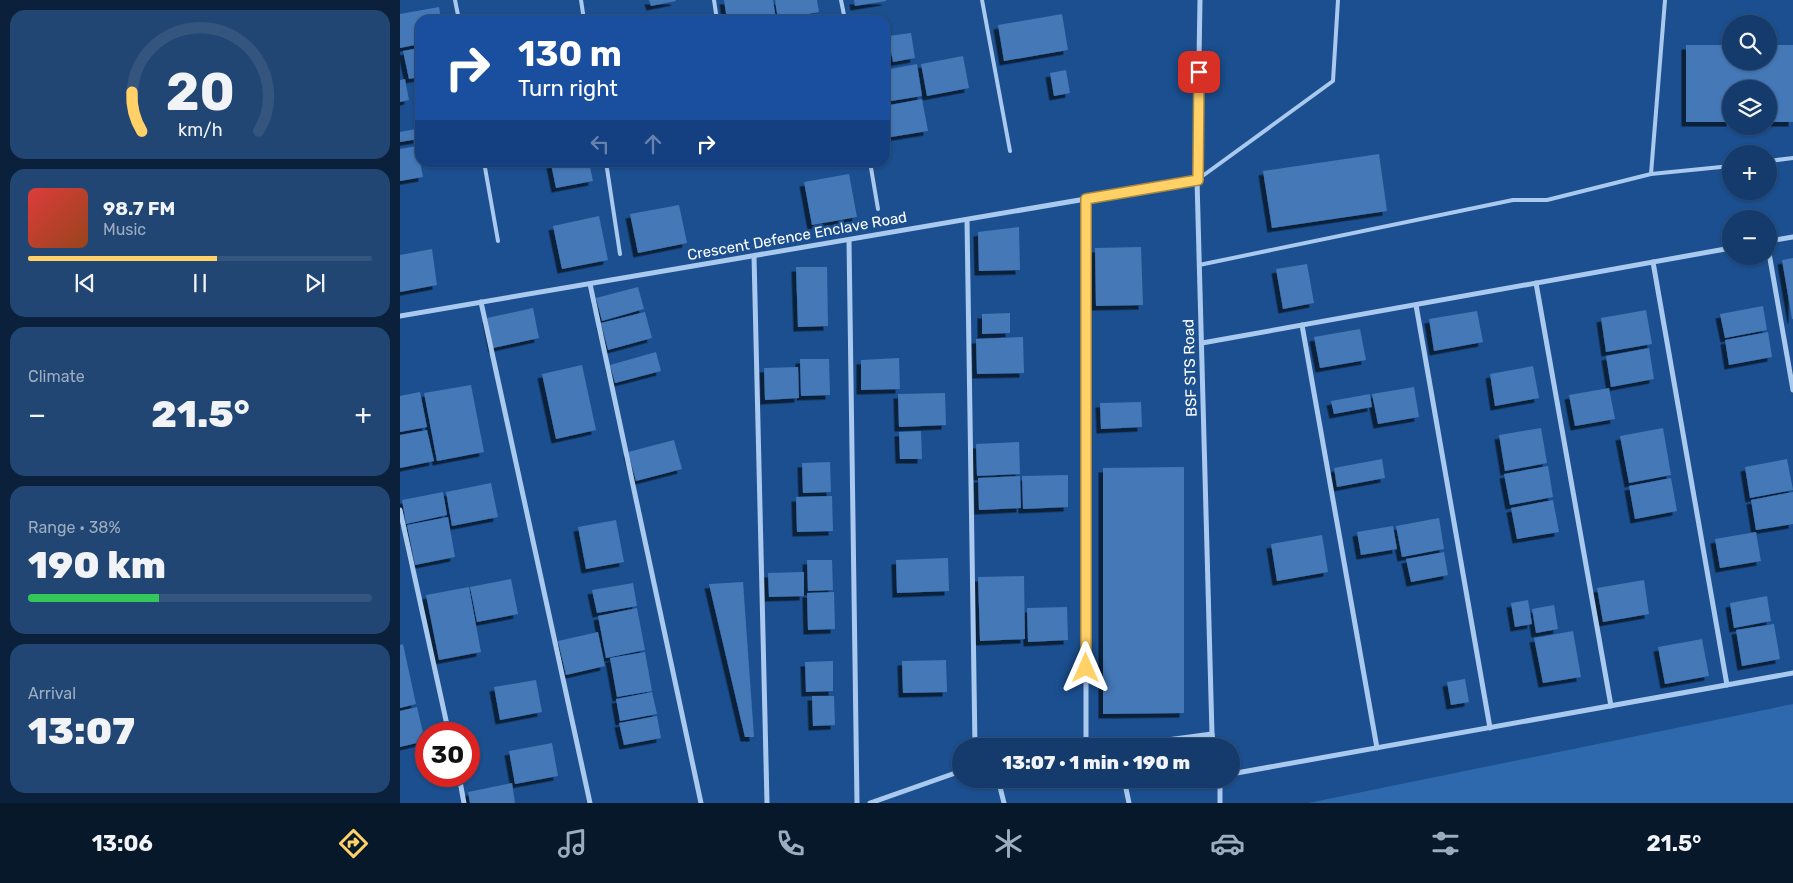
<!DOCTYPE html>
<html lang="en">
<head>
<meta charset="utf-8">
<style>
  :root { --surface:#143b6b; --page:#214673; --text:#f1f3f6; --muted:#9dadc1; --line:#33557e; --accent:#ffd166 }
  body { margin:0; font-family:Rubik,sans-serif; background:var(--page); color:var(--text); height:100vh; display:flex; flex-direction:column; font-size:19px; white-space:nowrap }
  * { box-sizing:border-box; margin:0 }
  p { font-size:16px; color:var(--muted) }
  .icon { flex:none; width:28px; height:28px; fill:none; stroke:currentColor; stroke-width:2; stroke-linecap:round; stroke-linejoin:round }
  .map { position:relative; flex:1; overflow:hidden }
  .panel { display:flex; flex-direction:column; gap:10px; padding:10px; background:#0b203b; width:400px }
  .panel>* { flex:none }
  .banner { position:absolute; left:15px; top:15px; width:475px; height:152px; border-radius:15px; box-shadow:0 1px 4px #0004,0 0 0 1px var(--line); background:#1a4fa0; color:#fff; overflow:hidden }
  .controls { position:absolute; left:1322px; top:15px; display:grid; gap:10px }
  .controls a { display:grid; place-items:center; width:55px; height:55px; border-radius:50%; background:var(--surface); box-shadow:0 1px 4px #0004,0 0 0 1px var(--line); font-size:25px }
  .speed { position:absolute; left:15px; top:722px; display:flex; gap:10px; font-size:25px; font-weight:700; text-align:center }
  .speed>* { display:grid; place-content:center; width:65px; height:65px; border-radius:50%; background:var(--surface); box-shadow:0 1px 4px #0004,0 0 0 1px var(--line); line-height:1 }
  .speed .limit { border:8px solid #d22; background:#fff; color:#111 }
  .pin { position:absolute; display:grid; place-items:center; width:42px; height:42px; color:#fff; margin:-21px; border-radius:10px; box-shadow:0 2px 8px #0006 }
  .me { position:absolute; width:55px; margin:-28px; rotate:0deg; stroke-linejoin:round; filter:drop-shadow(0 0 4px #0008) }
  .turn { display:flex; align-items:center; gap:18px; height:105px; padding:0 20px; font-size:22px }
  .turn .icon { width:65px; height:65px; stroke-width:2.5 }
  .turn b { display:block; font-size:35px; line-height:42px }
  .lanes { display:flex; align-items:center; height:48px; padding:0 20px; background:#0003; justify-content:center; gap:25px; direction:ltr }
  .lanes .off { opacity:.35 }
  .big { font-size:38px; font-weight:800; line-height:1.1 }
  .panel .widget { flex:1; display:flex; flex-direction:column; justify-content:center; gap:8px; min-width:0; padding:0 18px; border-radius:15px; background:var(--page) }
  .panel .dial { align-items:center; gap:0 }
  .dial svg { height:130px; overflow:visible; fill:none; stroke:var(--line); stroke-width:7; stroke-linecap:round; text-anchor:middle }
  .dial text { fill:var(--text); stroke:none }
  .song { display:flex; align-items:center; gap:15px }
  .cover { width:60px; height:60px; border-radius:8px; background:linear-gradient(135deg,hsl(0 70% 55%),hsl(20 70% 35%)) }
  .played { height:5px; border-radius:2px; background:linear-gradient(90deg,var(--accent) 55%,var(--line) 55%) }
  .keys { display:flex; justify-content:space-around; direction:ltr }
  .heat { display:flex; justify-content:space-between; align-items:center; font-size:28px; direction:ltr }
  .charge { height:8px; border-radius:4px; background:linear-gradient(90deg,#34c759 38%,var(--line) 0) }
  .trip { position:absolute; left:552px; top:738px; width:288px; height:50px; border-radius:25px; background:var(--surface); box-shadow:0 1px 4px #0004,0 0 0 1px var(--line); font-weight:800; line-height:50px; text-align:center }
  .tab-bar { display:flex; height:80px; justify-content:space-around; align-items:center; background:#08182b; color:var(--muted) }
  .tab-bar .icon { width:35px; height:35px }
  .tab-bar .active { color:var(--accent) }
  .tab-bar b { font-size:22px; color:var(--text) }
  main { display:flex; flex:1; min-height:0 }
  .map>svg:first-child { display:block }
  .green { fill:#2e69ad }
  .building { fill:#4478b7; filter:url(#shadow) }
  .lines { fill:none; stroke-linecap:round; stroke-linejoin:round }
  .lane { stroke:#a9c9ee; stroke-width:4 }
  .street { stroke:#a9c9ee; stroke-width:5 }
  .route-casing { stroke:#a68842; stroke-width:12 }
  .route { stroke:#ffd166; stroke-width:9 }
  .labels { text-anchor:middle; stroke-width:5; stroke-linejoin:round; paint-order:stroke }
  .street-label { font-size:15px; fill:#fff; stroke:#1b4f8f }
</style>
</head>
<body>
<main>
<section class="panel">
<div class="widget dial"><svg viewBox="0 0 100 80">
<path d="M14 69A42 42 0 1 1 86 69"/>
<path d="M14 69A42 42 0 0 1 8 45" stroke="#ffd166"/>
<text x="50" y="56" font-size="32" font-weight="700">20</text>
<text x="50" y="72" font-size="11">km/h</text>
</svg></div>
<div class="widget">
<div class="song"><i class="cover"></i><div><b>98.7 FM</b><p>Music</p></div></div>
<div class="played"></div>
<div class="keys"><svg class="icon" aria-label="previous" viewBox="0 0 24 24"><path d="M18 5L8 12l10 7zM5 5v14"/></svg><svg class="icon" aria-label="pause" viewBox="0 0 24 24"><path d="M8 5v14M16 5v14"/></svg><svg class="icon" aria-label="next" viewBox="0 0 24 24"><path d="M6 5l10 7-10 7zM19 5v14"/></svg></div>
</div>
<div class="widget"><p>Climate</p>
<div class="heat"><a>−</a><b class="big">21.5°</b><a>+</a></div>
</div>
<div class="widget"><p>Range · 38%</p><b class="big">190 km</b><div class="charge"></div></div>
<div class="widget"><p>Arrival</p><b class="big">13:07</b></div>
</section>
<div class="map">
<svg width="1393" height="803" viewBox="0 0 1393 803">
  <defs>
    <filter id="shadow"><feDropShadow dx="-4.5" dy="4.5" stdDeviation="0" flood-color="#0009"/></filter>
  </defs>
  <rect width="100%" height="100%" fill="#1b4f8f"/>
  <path class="green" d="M 1393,704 L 1393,803 L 908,803 Z"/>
  <g class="building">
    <path d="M 249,0 L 275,0 L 276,1 L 251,6 Z"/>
    <path d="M 324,0 L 373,0 L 376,19 L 327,20 Z"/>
    <path d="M 375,0 L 417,0 L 419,12 L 378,20 Z"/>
    <path d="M 454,0 L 486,0 L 486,1 L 455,6 Z"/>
    <path d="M 39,7 L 41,20 L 20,20 L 20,44 L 0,48 L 0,14 Z"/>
    <path d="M 662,14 L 668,50 L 604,61 L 598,25 Z"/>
    <path d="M 511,33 L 515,58 L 493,62 L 488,36 Z"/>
    <path d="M 1286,45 L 1331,45 L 1331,61 L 1369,61 L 1369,45 L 1393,45 L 1393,122 L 1369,122 L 1369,89 L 1331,89 L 1331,122 L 1286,122 Z"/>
    <path d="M 20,48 L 20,77 L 9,79 L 3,51 Z"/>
    <path d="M 563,56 L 569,88 L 527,96 L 521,64 Z"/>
    <path d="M 517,64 L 522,96 L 485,102 L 485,70 Z"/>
    <path d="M 666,70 L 670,93 L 654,96 L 650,73 Z"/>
    <path d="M 5,79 L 9,100 L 0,102 L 0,80 Z"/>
    <path d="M 522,99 L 528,131 L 485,138 L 485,106 Z"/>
    <path d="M 16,129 L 18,139 L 0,142 L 0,132 Z"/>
    <path d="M 17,146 L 23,177 L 0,181 L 0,149 Z"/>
    <path d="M 979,154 L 987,211 L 872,228 L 863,171 Z"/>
    <path d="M 159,162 L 189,162 L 193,181 L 156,188 L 151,164 Z"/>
    <path d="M 449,174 L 457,217 L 412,225 L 404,182 Z"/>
    <path d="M 279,205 L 287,243 L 238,253 L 230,214 Z"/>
    <path d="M 199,216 L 208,260 L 162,269 L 153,226 Z"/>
    <path d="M 619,227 L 620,270 L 579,271 L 578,232 Z"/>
    <path d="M 741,247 L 743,305 L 696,306 L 695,248 Z"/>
    <path d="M 32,249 L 37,285 L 0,292 L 0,255 Z"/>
    <path d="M 1393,258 L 1393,319 L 1392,319 L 1382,260 Z"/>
    <path d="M 907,264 L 914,303 L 883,309 L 876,269 Z"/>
    <path d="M 396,267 L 427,267 L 428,326 L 398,327 Z"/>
    <path d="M 238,287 L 244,309 L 202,321 L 196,298 Z"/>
    <path d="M 1363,306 L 1367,330 L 1325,338 L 1320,314 Z"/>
    <path d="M 133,308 L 139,338 L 93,348 L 87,318 Z"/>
    <path d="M 1246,310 L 1252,344 L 1206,352 L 1201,318 Z"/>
    <path d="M 1077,311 L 1083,342 L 1034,351 L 1029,319 Z"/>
    <path d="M 245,312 L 252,338 L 208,350 L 201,323 Z"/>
    <path d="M 610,313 L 610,333 L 582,334 L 582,314 Z"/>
    <path d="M 960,329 L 966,360 L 920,368 L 914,337 Z"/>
    <path d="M 1368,332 L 1372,357 L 1329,365 L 1325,340 Z"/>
    <path d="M 623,337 L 624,373 L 577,374 L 576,339 Z"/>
    <path d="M 1249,348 L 1254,379 L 1211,387 L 1206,356 Z"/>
    <path d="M 256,352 L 261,371 L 215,383 L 210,365 Z"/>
    <path d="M 499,358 L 500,389 L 461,390 L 461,360 Z"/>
    <path d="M 400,359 L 429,359 L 430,395 L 401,396 Z"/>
    <path d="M 182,365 L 196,430 L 156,439 L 142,374 Z"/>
    <path d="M 1133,366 L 1139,398 L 1095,406 L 1090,374 Z"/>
    <path d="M 398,367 L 399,398 L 365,400 L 364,368 Z"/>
    <path d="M 71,385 L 84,452 L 37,461 L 24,393 Z"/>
    <path d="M 1014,387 L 1019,417 L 978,424 L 972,394 Z"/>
    <path d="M 1209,388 L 1215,419 L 1175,426 L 1169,395 Z"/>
    <path d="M 20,392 L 27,427 L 0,432 L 0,396 Z"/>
    <path d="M 545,393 L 546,425 L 499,427 L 498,394 Z"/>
    <path d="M 970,394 L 972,407 L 934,414 L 931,401 Z"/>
    <path d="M 741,402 L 742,427 L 701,429 L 700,403 Z"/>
    <path d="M 1141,428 L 1147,463 L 1105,471 L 1099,435 Z"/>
    <path d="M 1263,428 L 1271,475 L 1229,483 L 1220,436 Z"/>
    <path d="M 27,430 L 34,461 L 0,468 L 0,435 Z"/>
    <path d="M 521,431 L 522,459 L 500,459 L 499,432 Z"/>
    <path d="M 274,440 L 282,469 L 236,481 L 228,452 Z"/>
    <path d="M 619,442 L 620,474 L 577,476 L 576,444 Z"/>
    <path d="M 982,459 L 985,478 L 937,487 L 934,468 Z"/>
    <path d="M 1387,459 L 1393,490 L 1350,498 L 1345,467 Z"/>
    <path d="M 430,462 L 431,492 L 403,493 L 402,463 Z"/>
    <path d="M 1148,466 L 1153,497 L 1110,505 L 1104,474 Z"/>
    <path d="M 784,467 L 784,713 L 703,714 L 703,468 Z"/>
    <path d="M 668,475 L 668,507 L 623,509 L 622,476 Z"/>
    <path d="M 620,476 L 621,508 L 579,510 L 578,478 Z"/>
    <path d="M 1271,478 L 1277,511 L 1235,519 L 1229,486 Z"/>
    <path d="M 91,483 L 98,517 L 52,526 L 46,492 Z"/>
    <path d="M 43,492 L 47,515 L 6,524 L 2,500 Z"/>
    <path d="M 1393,492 L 1393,524 L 1356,530 L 1351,500 Z"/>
    <path d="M 432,496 L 433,531 L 397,532 L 396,497 Z"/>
    <path d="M 1153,500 L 1159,532 L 1117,539 L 1111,508 Z"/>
    <path d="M 48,517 L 55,557 L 15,565 L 7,525 Z"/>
    <path d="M 1039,518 L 1044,549 L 1002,557 L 996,526 Z"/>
    <path d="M 216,520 L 224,562 L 186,569 L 178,527 Z"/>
    <path d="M 993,526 L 997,549 L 961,555 L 957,532 Z"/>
    <path d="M 1356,532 L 1361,561 L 1320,568 L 1315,539 Z"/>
    <path d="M 922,535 L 928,572 L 877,581 L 871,544 Z"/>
    <path d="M 1044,552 L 1048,575 L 1011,582 L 1006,559 Z"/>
    <path d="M 548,558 L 549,591 L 497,593 L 496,560 Z"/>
    <path d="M 407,560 L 432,560 L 433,590 L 408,591 Z"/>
    <path d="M 404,572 L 404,596 L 369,597 L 368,573 Z"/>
    <path d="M 624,576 L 625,639 L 580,641 L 578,577 Z"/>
    <path d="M 111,579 L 118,614 L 77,622 L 70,587 Z"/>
    <path d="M 1244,580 L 1249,614 L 1203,622 L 1197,588 Z"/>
    <path d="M 343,582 L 354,737 L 345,737 L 309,584 Z"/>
    <path d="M 233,583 L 237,606 L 197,613 L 192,590 Z"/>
    <path d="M 69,587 L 81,652 L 39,660 L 26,595 Z"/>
    <path d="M 434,592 L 435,629 L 408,630 L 407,593 Z"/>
    <path d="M 1367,596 L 1371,621 L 1334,628 L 1330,603 Z"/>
    <path d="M 1128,600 L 1132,624 L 1115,627 L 1111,603 Z"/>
    <path d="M 1154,605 L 1158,629 L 1136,633 L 1132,609 Z"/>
    <path d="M 667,607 L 668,640 L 628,642 L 627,608 Z"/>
    <path d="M 237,608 L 245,650 L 206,658 L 198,616 Z"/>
    <path d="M 1374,624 L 1380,659 L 1342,666 L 1336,630 Z"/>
    <path d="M 1173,631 L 1181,677 L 1143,683 L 1134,638 Z"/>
    <path d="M 198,632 L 205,666 L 166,675 L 158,641 Z"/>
    <path d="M 1302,639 L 1309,676 L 1265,684 L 1258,647 Z"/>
    <path d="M 3,644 L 16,704 L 0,708 L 0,645 Z"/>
    <path d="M 245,652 L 252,691 L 217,697 L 210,658 Z"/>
    <path d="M 546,660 L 547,692 L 503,693 L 502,661 Z"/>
    <path d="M 433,661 L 433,691 L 406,692 L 405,662 Z"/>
    <path d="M 1065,679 L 1069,702 L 1051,705 L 1047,682 Z"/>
    <path d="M 136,680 L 142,712 L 100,720 L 94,687 Z"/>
    <path d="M 252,692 L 257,714 L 220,721 L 216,699 Z"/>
    <path d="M 412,696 L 434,696 L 435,725 L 413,726 Z"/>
    <path d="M 17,707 L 25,741 L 0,747 L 0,711 Z"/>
    <path d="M 257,716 L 261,738 L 224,745 L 219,723 Z"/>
    <path d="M 152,743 L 158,776 L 115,784 L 109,751 Z"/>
    <path d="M 112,783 L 115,803 L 70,803 L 68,792 Z"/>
  </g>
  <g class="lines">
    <g class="lane">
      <path d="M 55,0 L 59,20"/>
      <path d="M 181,0 L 184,20"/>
      <path d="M 314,0 L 317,20"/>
      <path d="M 441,0 L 445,20"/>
      <path d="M 582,0 L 610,151"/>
      <path d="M 1369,161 L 1393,158"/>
      <path d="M 84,162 L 98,241"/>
      <path d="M 206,162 L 220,254"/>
      <path d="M 470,162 L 478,209"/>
      <path d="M 1251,174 L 1265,0"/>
      <path d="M 797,180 L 933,81 L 938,0"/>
      <path d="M 799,265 L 1113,200 L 1147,200 L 1251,174 L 1331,166"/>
    </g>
    <g class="street">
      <path d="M 800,0 L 797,180 L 812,734 L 814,746"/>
      <path d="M 567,220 L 575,746"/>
      <path d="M 449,240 L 457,803"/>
      <path d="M 1369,241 L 1393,237"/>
      <path d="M 1369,253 L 1393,390"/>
      <path d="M 354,256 L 367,803"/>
      <path d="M 1253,262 L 1327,685"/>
      <path d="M 1136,283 L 1211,706"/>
      <path d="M 190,284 L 301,803"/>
      <path d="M 81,302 L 190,803"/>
      <path d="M 1016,305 L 1090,728"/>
      <path d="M 0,316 L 797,180"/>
      <path d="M 902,325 L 977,748"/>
      <path d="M 802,343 L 1331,248"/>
      <path d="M 0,510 L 49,734"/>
      <path d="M 686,746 L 686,199"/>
      <path d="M 722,746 L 812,734"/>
      <path d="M 831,774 L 1393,673"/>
      <path d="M 59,776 L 64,803"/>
      <path d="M 598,779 L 604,803"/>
      <path d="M 724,779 L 729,803"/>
      <path d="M 820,779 L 820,803"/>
      <path d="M 470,803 L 561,771"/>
    </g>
  </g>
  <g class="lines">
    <g class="route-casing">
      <path id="route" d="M 686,668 L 686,199 L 798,180 L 799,72"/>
    </g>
    <use href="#route" class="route"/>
  </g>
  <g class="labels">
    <g class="street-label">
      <text transform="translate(397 236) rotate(-10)" y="5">Crescent Defence Enclave Road</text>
      <text transform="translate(790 368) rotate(-92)" y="5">BSF STS Road</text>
    </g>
  </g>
</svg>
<div class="controls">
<a><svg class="icon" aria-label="search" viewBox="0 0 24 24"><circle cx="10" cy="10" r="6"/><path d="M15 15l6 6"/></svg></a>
<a><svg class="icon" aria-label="layers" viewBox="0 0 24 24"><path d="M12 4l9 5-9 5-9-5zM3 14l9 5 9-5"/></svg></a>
<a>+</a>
<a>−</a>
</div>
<div class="speed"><div class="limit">30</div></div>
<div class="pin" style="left:799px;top:72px;background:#d93025"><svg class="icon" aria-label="arrive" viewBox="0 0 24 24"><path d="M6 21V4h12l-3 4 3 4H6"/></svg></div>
<svg class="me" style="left:686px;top:668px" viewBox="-20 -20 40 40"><path d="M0-17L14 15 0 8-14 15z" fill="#ffd166" stroke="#fff" stroke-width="4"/></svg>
<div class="trip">13:07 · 1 min · 190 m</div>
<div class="banner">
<div class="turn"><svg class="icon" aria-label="right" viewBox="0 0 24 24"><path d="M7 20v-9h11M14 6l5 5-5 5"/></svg><div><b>130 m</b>Turn right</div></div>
<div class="lanes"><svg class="icon off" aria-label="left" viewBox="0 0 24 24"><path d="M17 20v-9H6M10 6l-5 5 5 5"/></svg><svg class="icon off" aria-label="ahead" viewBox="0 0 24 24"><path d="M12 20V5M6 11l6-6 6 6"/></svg><svg class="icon" aria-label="right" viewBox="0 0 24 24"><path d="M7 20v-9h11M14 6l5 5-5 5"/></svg></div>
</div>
</div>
</main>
<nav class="tab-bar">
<b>13:06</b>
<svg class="icon active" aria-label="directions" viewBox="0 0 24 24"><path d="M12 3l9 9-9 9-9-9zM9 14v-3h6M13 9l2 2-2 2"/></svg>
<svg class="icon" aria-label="music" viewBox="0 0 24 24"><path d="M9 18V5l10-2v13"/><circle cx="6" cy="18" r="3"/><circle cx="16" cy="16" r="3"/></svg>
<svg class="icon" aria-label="phone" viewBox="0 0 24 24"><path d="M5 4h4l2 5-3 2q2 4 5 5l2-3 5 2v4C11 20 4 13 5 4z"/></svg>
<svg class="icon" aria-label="climate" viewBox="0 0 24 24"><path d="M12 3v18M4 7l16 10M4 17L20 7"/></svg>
<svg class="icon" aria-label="car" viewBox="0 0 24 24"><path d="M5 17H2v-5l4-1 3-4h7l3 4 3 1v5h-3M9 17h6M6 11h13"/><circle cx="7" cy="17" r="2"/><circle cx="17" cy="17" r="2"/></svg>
<svg class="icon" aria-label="filters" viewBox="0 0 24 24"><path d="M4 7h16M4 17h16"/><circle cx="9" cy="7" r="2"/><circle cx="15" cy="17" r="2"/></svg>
<b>21.5°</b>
</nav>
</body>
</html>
